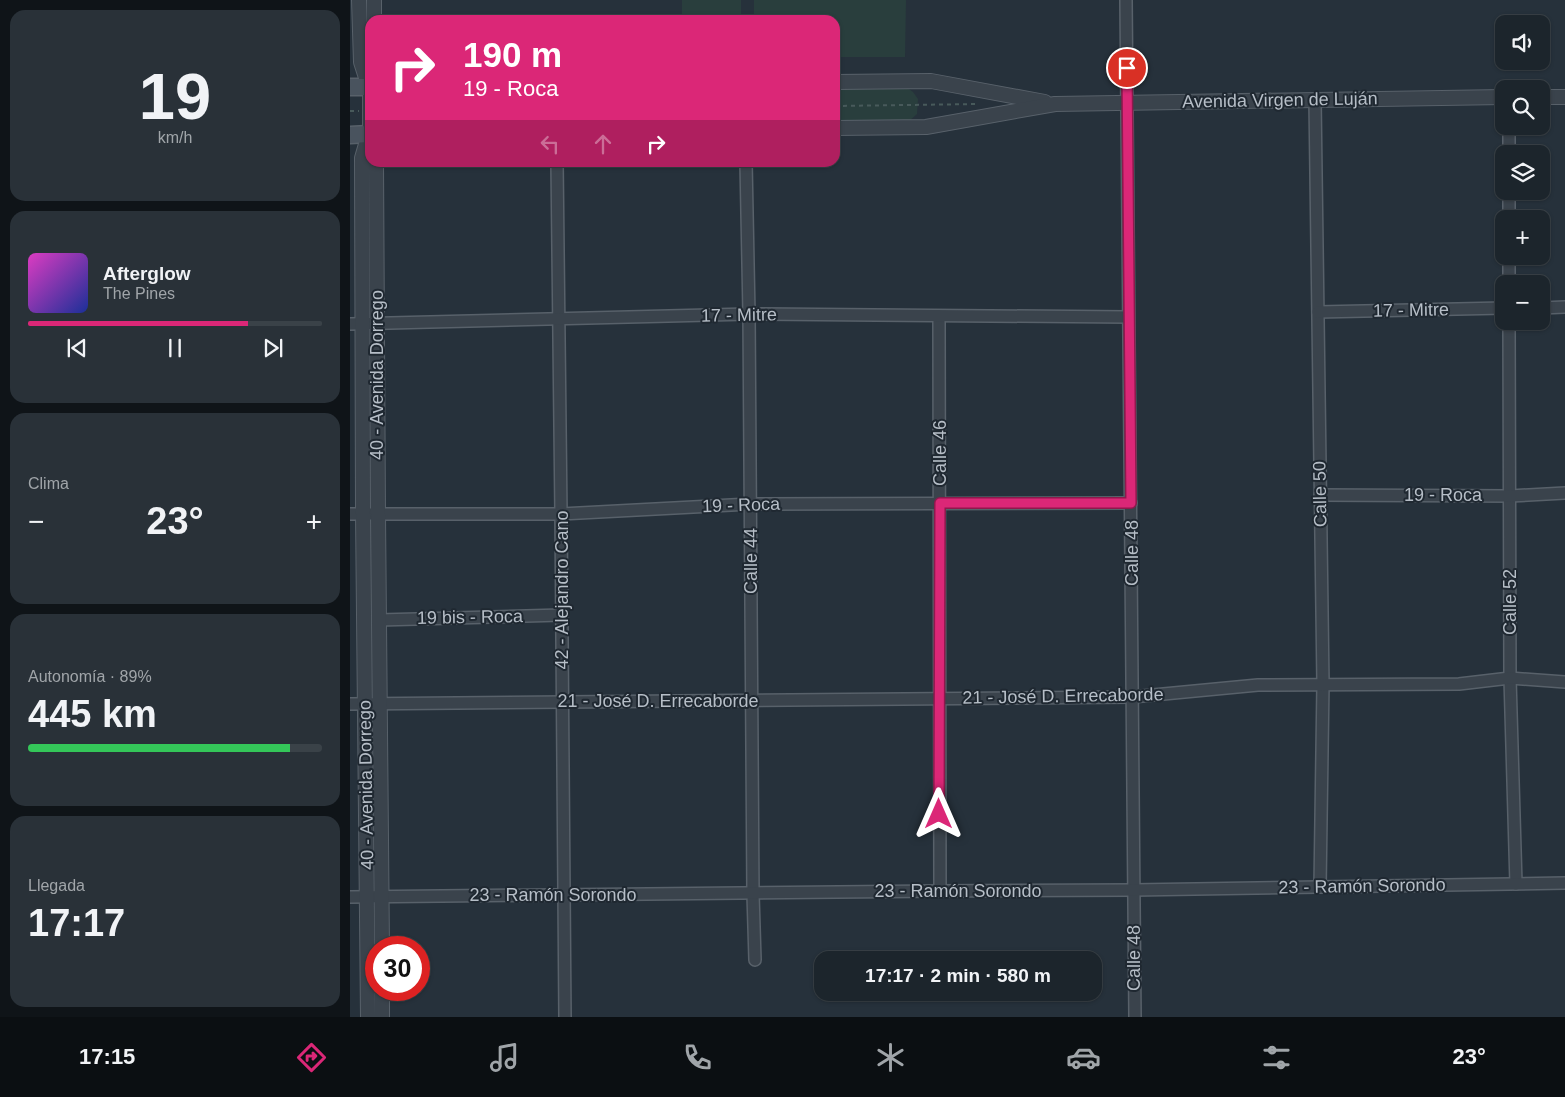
<!DOCTYPE html>
<html lang="es">
<head>
<meta charset="utf-8">
<style>
  :root { --surface:#1c252c; --page:#293138; --text:#f1f3f6; --muted:#a0a5a9; --line:#3a4248; --accent:#db2777 }
  body { margin:0; font-family:Helvetica,sans-serif; background:var(--page); color:var(--text); height:100vh; display:flex; flex-direction:column; font-size:19px; white-space:nowrap }
  * { box-sizing:border-box; margin:0 }
  p { font-size:16px; color:var(--muted) }
  .icon { flex:none; width:28px; height:28px; fill:none; stroke:currentColor; stroke-width:2; stroke-linecap:round; stroke-linejoin:round }
  .map { position:relative; flex:1; overflow:hidden }
  .panel { display:flex; flex-direction:column; gap:10px; padding:10px; background:#0f1418; width:350px }
  .panel>* { flex:none }
  .hud { position:absolute; left:15px; top:15px; width:475px; height:152px; border-radius:15px; box-shadow:0 1px 4px #0004,0 0 0 1px var(--line); background:#db2777; color:#fff; overflow:hidden }
  .fabs { position:absolute; left:1145px; top:15px; display:grid; gap:10px }
  .fabs a { display:grid; place-items:center; width:55px; height:55px; border-radius:10px; background:var(--surface); box-shadow:0 1px 4px #0004,0 0 0 1px var(--line); font-size:25px }
  .speed { position:absolute; left:15px; top:936px; display:flex; gap:10px; font-size:25px; font-weight:700; text-align:center }
  .speed>* { display:grid; place-content:center; width:65px; height:65px; border-radius:50%; background:var(--surface); box-shadow:0 1px 4px #0004,0 0 0 1px var(--line); line-height:1 }
  .speed .limit { border:8px solid #d22; background:#fff; color:#111 }
  .pin { position:absolute; display:grid; place-items:center; width:42px; height:42px; color:#fff; margin:-21px; border:2px solid #fff; border-radius:50%; box-shadow:0 1px 5px #0007 }
  .me { position:absolute; width:55px; margin:-28px; rotate:0deg; stroke-linejoin:round; filter:drop-shadow(0 0 4px #0008) }
  .turn { display:flex; align-items:center; gap:18px; height:105px; padding:0 15px; font-size:22px }
  .turn .icon { width:65px; height:65px; stroke-width:2.5 }
  .turn b { display:block; font-size:35px; line-height:42px }
  .lanes { display:flex; align-items:center; height:48px; padding:0 15px; background:#0003; justify-content:center; gap:25px; direction:ltr }
  .lanes .off { opacity:.35 }
  .big { font-size:38px; font-weight:600; line-height:1.1 }
  .panel .card { flex:1; display:flex; flex-direction:column; justify-content:center; gap:8px; min-width:0; padding:0 18px; border-radius:15px; background:var(--page) }
  .panel .dial { align-items:center; gap:0 }
  .dial b { font-size:65px; line-height:1 }
  .song { display:flex; align-items:center; gap:15px }
  .cover { width:60px; height:60px; border-radius:8px; background:linear-gradient(135deg,hsl(310 70% 55%),hsl(230 70% 35%)) }
  .played { height:5px; border-radius:2px; background:linear-gradient(90deg,var(--accent) 75%,var(--line) 75%) }
  .keys { display:flex; justify-content:space-around; direction:ltr }
  .heat { display:flex; justify-content:space-between; align-items:center; font-size:28px; direction:ltr }
  .charge { height:8px; border-radius:4px; background:linear-gradient(90deg,#34c759 89%,var(--line) 0) }
  .trip { position:absolute; left:464px; top:951px; width:288px; height:50px; border-radius:15px; background:var(--surface); box-shadow:0 1px 4px #0004,0 0 0 1px var(--line); font-weight:600; line-height:50px; text-align:center }
  .menu { display:flex; height:80px; justify-content:space-around; align-items:center; background:#0b0f12; color:var(--muted) }
  .menu .icon { width:35px; height:35px }
  .menu .current { color:var(--accent) }
  .menu b { font-size:22px; color:var(--text) }
  main { display:flex; flex:1; min-height:0 }
  .map>svg:first-child { display:block }
  .green { fill:#293e3d }
  .lines { fill:none; stroke-linecap:round; stroke-linejoin:round }
  .minor-casing { stroke:#58616a; stroke-width:14 }
  .tertiary-casing { stroke:#58616a; stroke-width:16 }
  .secondary-casing { stroke:#58616a; stroke-width:19 }
  .path { stroke:#485a5b; stroke-width:2; stroke-dasharray:4 4; stroke-linecap:butt }
  .minor { stroke:#3a434c; stroke-width:11 }
  .tertiary { stroke:#3a434c; stroke-width:14 }
  .secondary { stroke:#49535e; stroke-width:16 }
  .route-casing { stroke:#8e194d; stroke-width:12 }
  .route { stroke:#db2777; stroke-width:9 }
  .labels { text-anchor:middle; stroke-width:4; stroke-linejoin:round; paint-order:stroke }
  .street-label { font-size:18px; fill:#b6bec7; stroke:#1f2831 }
</style>
</head>
<body>
<main>
<section class="panel">
<div class="card dial"><b>19</b><p>km/h</p></div>
<div class="card">
<div class="song"><i class="cover"></i><div><b>Afterglow</b><p>The Pines</p></div></div>
<div class="played"></div>
<div class="keys"><svg class="icon" aria-label="previous" viewBox="0 0 24 24"><path d="M18 5L8 12l10 7zM5 5v14"/></svg><svg class="icon" aria-label="pause" viewBox="0 0 24 24"><path d="M8 5v14M16 5v14"/></svg><svg class="icon" aria-label="next" viewBox="0 0 24 24"><path d="M6 5l10 7-10 7zM19 5v14"/></svg></div>
</div>
<div class="card"><p>Clima</p>
<div class="heat"><a>−</a><b class="big">23°</b><a>+</a></div>
</div>
<div class="card"><p>Autonomía · 89%</p><b class="big">445 km</b><div class="charge"></div></div>
<div class="card"><p>Llegada</p><b class="big">17:17</b></div>
</section>
<div class="map">
<svg width="1215" height="1017" viewBox="0 0 1215 1017">
  <rect width="100%" height="100%" fill="#26313b"/>
  <g class="green">
    <path d="M 332,0 L 391,0 L 391,18 L 332,17 Z"/>
    <path d="M 404,0 L 556,0 L 555,57 L 485,57 L 485,20 L 404,20 Z"/>
    <path d="M 485,87 L 556,87 L 563,92 L 568,99 L 567,114 L 558,122 L 485,123 Z"/>
    <path d="M 19,534 L 23,534 L 25,685 L 22,685 Z"/>
    <path d="M 23,721 L 26,873 L 23,873 L 20,722 Z"/>
  </g>
  <g class="lines">
    <g class="minor-casing">
      <g id="minor">
        <path d="M 776,0 L 785,1017"/>
        <path d="M 965,100 L 973,684 L 970,887"/>
        <path d="M 1159,126 L 1159,154"/>
        <path d="M 207,162 L 211,514 L 215,1017"/>
        <path d="M 396,162 L 399,314 L 403,894 L 405,960"/>
        <path d="M 1159,191 L 1159,219"/>
        <path d="M 1159,256 L 1159,284"/>
        <path d="M 1191,308 L 1215,307"/>
        <path d="M 968,312 L 1154,308"/>
        <path d="M 589,316 C 590,507 589,699 590,891"/>
        <path d="M 1159,321 L 1160,678 L 1166,884"/>
        <path d="M 0,324 L 399,314 L 778,317"/>
        <path d="M 970,495 L 1160,496 L 1215,493"/>
        <path d="M 0,514 L 211,514 L 400,504 L 781,503"/>
        <path d="M 29,620 L 212,615"/>
        <path d="M 0,704 L 782,697 L 908,685 L 1109,684 L 1160,678 L 1215,682"/>
        <path d="M 0,897 L 590,891 L 784,890 L 1215,883"/>
      </g>
    </g>
    <g class="tertiary-casing">
      <g id="tertiary">
        <path d="M 9,0 L 11,62 L 19,87"/>
        <path d="M 24,0 L 24,20"/>
        <path d="M 485,82 L 581,81 L 695,102"/>
        <path d="M 20,84 L 20,137"/>
        <path d="M 1191,97 L 1215,97"/>
        <path d="M 485,128 L 576,127 L 705,104 L 1154,97"/>
        <path d="M 26,162 L 28,514 L 32,948"/>
        <path d="M 32,990 L 32,1017"/>
        <path d="M 18,1017 L 13,514 L 12,158 L 19,134"/>
      </g>
    </g>
    <g class="secondary-casing">
      <g id="secondary">
        <path d="M 0,87 L 19,87"/>
        <path d="M 0,135 L 19,134"/>
      </g>
    </g>
    <g class="path">
      <path d="M 485,106 L 628,104"/>
      <path d="M 0,111 L 9,111"/>
    </g>
    <use href="#minor" class="minor"/>
    <use href="#tertiary" class="tertiary"/>
    <use href="#secondary" class="secondary"/>
  </g>
  <g class="lines">
    <g class="route-casing">
      <path id="route" d="M 589,814 L 590,503 L 781,503 L 777,68"/>
    </g>
    <use href="#route" class="route"/>
  </g>
  <g class="labels">
    <g class="street-label">
      <text transform="translate(930 100) rotate(-1)" y="6">Avenida Virgen de Luján</text>
      <text transform="translate(1061 310) rotate(-1)" y="6">17 - Mitre</text>
      <text transform="translate(389 315) rotate(-1)" y="6">17 - Mitre</text>
      <text transform="translate(27 375) rotate(-90)" y="6">40 - Avenida Dorrego</text>
      <text transform="translate(590 453) rotate(-90)" y="6">Calle 46</text>
      <text transform="translate(970 494) rotate(-91)" y="6">Calle 50</text>
      <text x="1093" y="501">19 - Roca</text>
      <text transform="translate(391 505) rotate(-2)" y="6">19 - Roca</text>
      <text transform="translate(782 553) rotate(-90)" y="6">Calle 48</text>
      <text transform="translate(401 561) rotate(-90)" y="6">Calle 44</text>
      <text transform="translate(212 590) rotate(-90)" y="6">42 - Alejandro Cano</text>
      <text transform="translate(1160 602) rotate(-90)" y="6">Calle 52</text>
      <text transform="translate(120 617) rotate(-1)" y="6">19 bis - Roca</text>
      <text transform="translate(713 696) rotate(-1)" y="6">21 - José D. Errecaborde</text>
      <text x="308" y="707">21 - José D. Errecaborde</text>
      <text transform="translate(16 785) rotate(-91)" y="6">40 - Avenida Dorrego</text>
      <text transform="translate(1012 886) rotate(-1)" y="6">23 - Ramón Sorondo</text>
      <text x="608" y="897">23 - Ramón Sorondo</text>
      <text x="203" y="901">23 - Ramón Sorondo</text>
      <text transform="translate(784 958) rotate(-90)" y="6">Calle 48</text>
    </g>
  </g>
</svg>
<div class="fabs">
<a><svg class="icon" aria-label="sound" viewBox="0 0 24 24"><path d="M4 9h4l5-4v14l-5-4H4zM17 9q2 3 0 6"/></svg></a>
<a><svg class="icon" aria-label="search" viewBox="0 0 24 24"><circle cx="10" cy="10" r="6"/><path d="M15 15l6 6"/></svg></a>
<a><svg class="icon" aria-label="layers" viewBox="0 0 24 24"><path d="M12 4l9 5-9 5-9-5zM3 14l9 5 9-5"/></svg></a>
<a>+</a>
<a>−</a>
</div>
<div class="speed"><div class="limit">30</div></div>
<div class="pin" style="left:777px;top:68px;background:#d93025"><svg class="icon" aria-label="arrive" viewBox="0 0 24 24"><path d="M6 21V4h12l-3 4 3 4H6"/></svg></div>
<svg class="me" style="left:589px;top:814px" viewBox="-20 -20 40 40"><path d="M0-17L14 15 0 8-14 15z" fill="#db2777" stroke="#fff" stroke-width="4"/></svg>
<div class="trip">17:17 · 2 min · 580 m</div>
<div class="hud">
<div class="turn"><svg class="icon" aria-label="right" viewBox="0 0 24 24"><path d="M7 20v-9h11M14 6l5 5-5 5"/></svg><div><b>190 m</b>19 - Roca</div></div>
<div class="lanes"><svg class="icon off" aria-label="left" viewBox="0 0 24 24"><path d="M17 20v-9H6M10 6l-5 5 5 5"/></svg><svg class="icon off" aria-label="ahead" viewBox="0 0 24 24"><path d="M12 20V5M6 11l6-6 6 6"/></svg><svg class="icon" aria-label="right" viewBox="0 0 24 24"><path d="M7 20v-9h11M14 6l5 5-5 5"/></svg></div>
</div>
</div>
</main>
<nav class="menu">
<b>17:15</b>
<svg class="icon current" aria-label="directions" viewBox="0 0 24 24"><path d="M12 3l9 9-9 9-9-9zM9 14v-3h6M13 9l2 2-2 2"/></svg>
<svg class="icon" aria-label="music" viewBox="0 0 24 24"><path d="M9 18V5l10-2v13"/><circle cx="6" cy="18" r="3"/><circle cx="16" cy="16" r="3"/></svg>
<svg class="icon" aria-label="phone" viewBox="0 0 24 24"><path d="M5 4h4l2 5-3 2q2 4 5 5l2-3 5 2v4C11 20 4 13 5 4z"/></svg>
<svg class="icon" aria-label="climate" viewBox="0 0 24 24"><path d="M12 3v18M4 7l16 10M4 17L20 7"/></svg>
<svg class="icon" aria-label="car" viewBox="0 0 24 24"><path d="M5 17H2v-5l4-1 3-4h7l3 4 3 1v5h-3M9 17h6M6 11h13"/><circle cx="7" cy="17" r="2"/><circle cx="17" cy="17" r="2"/></svg>
<svg class="icon" aria-label="filters" viewBox="0 0 24 24"><path d="M4 7h16M4 17h16"/><circle cx="9" cy="7" r="2"/><circle cx="15" cy="17" r="2"/></svg>
<b>23°</b>
</nav>
</body>
</html>
